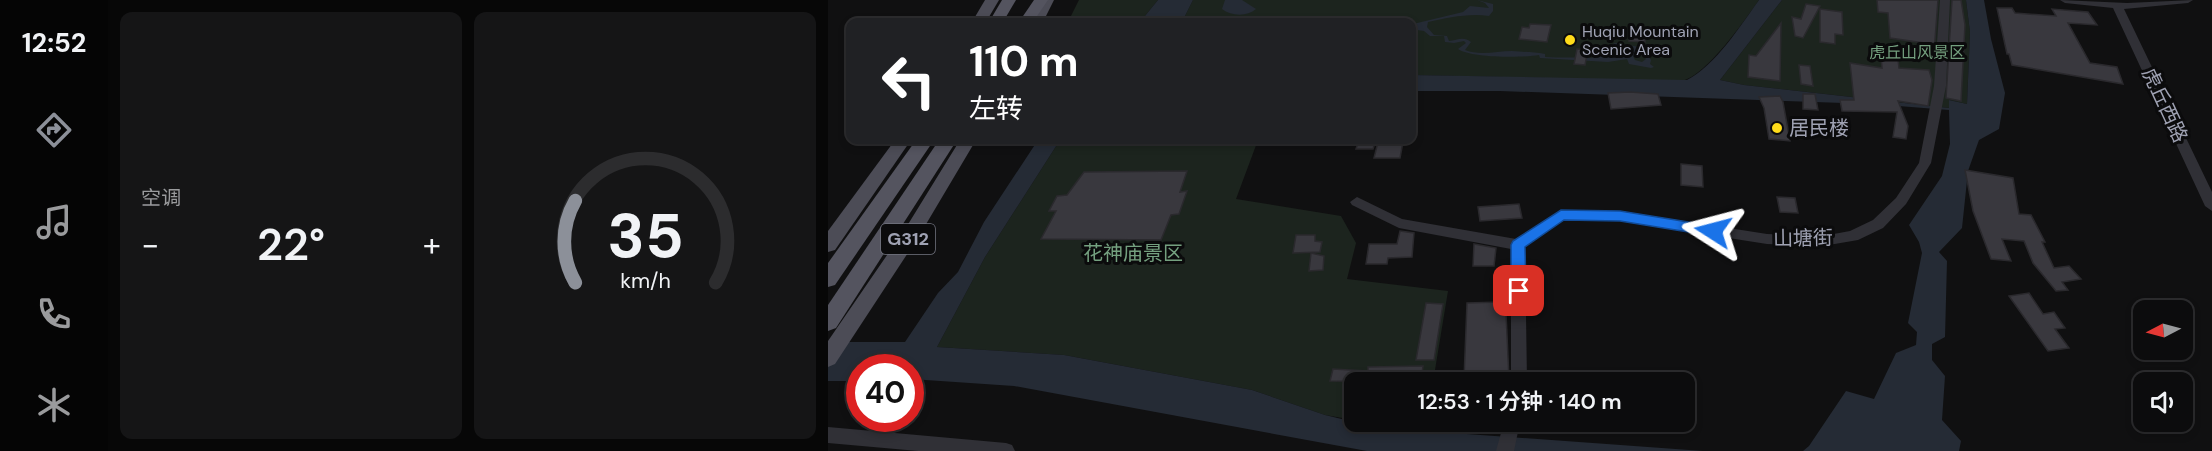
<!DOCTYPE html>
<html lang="zh">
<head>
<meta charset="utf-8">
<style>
  :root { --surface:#0c0c0d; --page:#151516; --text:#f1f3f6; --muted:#9a9b9d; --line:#2c2c2e; --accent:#8c9099 }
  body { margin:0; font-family:"DM Sans","Noto Sans SC",sans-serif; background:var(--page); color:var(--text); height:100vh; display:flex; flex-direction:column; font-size:22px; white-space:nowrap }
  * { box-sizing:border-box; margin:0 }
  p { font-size:20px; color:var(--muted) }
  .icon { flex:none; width:33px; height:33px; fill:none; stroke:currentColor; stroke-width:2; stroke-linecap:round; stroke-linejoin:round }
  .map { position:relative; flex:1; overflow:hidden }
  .sheet { display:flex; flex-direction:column; gap:12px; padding:12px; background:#070707; width:720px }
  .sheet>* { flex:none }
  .banner { position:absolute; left:18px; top:18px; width:570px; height:126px; border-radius:12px; box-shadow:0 3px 9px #0003,0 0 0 2px var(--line); background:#202124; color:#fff; overflow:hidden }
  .needle { width:39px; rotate:264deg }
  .controls { position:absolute; left:1305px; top:300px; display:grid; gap:12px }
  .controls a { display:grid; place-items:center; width:60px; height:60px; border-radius:12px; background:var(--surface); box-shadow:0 3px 9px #0003,0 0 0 2px var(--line); font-size:30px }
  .speed { position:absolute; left:18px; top:354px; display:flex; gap:12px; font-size:30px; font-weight:700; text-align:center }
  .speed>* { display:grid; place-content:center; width:78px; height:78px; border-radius:50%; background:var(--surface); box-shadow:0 3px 9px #0003,0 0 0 2px var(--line); line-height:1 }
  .speed .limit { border:9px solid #d22; background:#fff; color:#111 }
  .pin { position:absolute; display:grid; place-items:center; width:51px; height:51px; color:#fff; margin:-26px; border-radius:12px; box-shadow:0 3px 9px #0006 }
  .me { position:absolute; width:66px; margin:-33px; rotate:279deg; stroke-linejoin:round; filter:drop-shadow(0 0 4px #0008) }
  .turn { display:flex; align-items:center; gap:21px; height:126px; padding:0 24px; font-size:27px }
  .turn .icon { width:78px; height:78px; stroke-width:2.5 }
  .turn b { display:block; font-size:42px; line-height:51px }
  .big { font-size:45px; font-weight:600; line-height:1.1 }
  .sheet .widget { flex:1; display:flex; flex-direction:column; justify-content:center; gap:9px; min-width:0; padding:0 21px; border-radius:12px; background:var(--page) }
  .sheet .dial { align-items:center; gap:0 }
  .dial svg { height:156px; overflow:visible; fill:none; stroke:var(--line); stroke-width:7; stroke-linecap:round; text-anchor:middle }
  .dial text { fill:var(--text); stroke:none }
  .heat { display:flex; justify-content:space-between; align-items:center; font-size:33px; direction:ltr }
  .sheet .tiles { flex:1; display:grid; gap:12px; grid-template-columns:repeat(2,1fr) }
  .trip { position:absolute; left:516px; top:372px; width:351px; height:60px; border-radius:12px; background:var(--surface); box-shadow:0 3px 9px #0003,0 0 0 2px var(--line); font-weight:600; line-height:60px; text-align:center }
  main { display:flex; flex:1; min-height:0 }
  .tab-bar { display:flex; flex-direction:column; width:108px; justify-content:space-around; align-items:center; background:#050505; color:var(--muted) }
  .tab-bar .icon { width:42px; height:42px }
  .tab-bar .current { color:var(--accent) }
  .tab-bar b { font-size:27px; color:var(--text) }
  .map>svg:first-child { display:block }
  .green { fill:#1c241e }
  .water { fill:#252b35 }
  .building { fill:#39383e; stroke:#2a292d; stroke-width:1.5 }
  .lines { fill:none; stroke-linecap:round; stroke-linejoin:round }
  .tertiary { fill:#303036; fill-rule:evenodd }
  .primary { fill:#4c4c56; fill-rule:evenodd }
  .trunk { fill:#54545f; fill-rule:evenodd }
  .route { fill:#1a73e8; stroke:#114b97; stroke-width:1.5 }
  .poi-dot { fill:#ffdc1a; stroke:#0b0b0c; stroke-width:2 }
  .labels { text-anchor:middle; stroke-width:6; stroke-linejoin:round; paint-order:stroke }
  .far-poi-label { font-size:16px; fill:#9fa2b3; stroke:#0b0b0c; text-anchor:start }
  .far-park-label { font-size:16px; fill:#74a07f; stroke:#0b0b0c }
  .shield { fill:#0b0b0c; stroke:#737581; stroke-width:1.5 }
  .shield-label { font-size:18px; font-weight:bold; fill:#9fa2b3 }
  .street-label { font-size:20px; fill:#9fa2b3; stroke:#0b0b0c }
  .poi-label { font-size:20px; fill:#9fa2b3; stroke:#0b0b0c; text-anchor:start }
  .park-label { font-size:20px; fill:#74a07f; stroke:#0b0b0c }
</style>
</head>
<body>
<main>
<nav class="tab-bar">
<b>12:52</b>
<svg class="icon current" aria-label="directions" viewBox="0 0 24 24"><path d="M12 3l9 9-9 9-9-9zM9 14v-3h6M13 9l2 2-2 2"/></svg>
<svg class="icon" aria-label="music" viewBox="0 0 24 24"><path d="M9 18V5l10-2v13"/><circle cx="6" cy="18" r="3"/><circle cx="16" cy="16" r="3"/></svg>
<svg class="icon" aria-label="phone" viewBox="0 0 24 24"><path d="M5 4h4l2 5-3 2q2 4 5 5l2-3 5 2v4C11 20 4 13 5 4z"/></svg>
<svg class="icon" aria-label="climate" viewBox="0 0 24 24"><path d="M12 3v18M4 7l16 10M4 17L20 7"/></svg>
</nav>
<section class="sheet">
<div class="tiles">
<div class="widget"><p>空调</p>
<div class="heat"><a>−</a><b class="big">22°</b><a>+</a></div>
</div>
<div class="widget dial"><svg viewBox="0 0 100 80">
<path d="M14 69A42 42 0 1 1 86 69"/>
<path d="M14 69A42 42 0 0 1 14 27" stroke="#8c9099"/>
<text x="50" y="56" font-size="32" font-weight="700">35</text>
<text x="50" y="72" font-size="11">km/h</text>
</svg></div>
</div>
</section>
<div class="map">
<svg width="1384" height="451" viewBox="0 0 1384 451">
  <rect width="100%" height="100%" fill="#101011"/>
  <g class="green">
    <path d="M 251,0 L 330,0 L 312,22 L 240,22 Z"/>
    <path d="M 365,0 L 931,0 C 916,21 879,75 854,81 L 584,75 L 584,22 L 354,22 Z"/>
    <path d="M 954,0 L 1138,0 L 1142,32 L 1139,104 L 1121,100 L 1121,108 L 916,85 L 892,80 Z"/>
    <path d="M 232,140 L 430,140 L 408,199 L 513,216 L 528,243 L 519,279 L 620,291 L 605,382 L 526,382 L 526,420 L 497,415 L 424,390 L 236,355 L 109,347 L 157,257 Z"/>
  </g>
  <g class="water">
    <path d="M 330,0 L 365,0 L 354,22 L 312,22 Z"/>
    <path d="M 397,0 L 414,0 L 428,9 C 419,17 403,16 394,9 Z"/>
    <path d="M 649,0 L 665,4 L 665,11 L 661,16 C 640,13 620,18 600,22 L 599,27 L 606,35 L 619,36 L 621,41 C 629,40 636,36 643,42 L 637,50 C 652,56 669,51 684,51 C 695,52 706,52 717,54 L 717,57 C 732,58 747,57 764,58 L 766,56 L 762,54 L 763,47 L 775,50 L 787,43 L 812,47 L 805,56 L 807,60 L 814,62 L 818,59 L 816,56 L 819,54 L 823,60 L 822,64 L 826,67 L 823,68 L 801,64 L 799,59 L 780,62 L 712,58 L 711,55 C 695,58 642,58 630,49 L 638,43 L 636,41 L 626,43 L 617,42 L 616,36 L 602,36 L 596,31 L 589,30 L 585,24 L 635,12 L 642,6 L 661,8 L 657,3 Z"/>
    <path d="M 931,0 L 954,0 L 892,80 L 916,85 L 1121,108 L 1121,100 L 1139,104 L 1142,32 L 1138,0 L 1156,0 L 1163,39 L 1177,93 L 1171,129 L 1151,140 L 1140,171 L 1134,228 L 1111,252 L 1119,261 L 1117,337 L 1104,344 L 1104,360 L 1117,376 L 1114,420 L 1133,441 L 1131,451 L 975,451 L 981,446 L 1018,391 L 1046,399 L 1068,353 L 1088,345 L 1089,332 L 1080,323 L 1094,253 L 1091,242 L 1081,225 L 1114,176 L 1122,144 L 1121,110 L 1045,104 L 672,91 L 584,91 L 584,75 L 859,80 C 887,66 913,25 931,0 Z"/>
    <path d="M 210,140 L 232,140 L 157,257 L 109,347 L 236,355 L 424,390 L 497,415 L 526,422 L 597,431 L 875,451 L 539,451 L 186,386 L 83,379 L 82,368 L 32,368 L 31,381 L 0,381 L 0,342 L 77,342 L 110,293 L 130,272 L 156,222 Z"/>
  </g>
  <g class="building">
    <path d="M 1049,0 L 1110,0 L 1106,53 L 1097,52 L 1096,43 L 1062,38 L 1060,13 L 1050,12 Z"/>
    <path d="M 1124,0 L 1133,0 L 1137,25 L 1133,101 L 1118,98 Z"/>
    <path d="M 978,4 L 992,6 L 975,38 L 967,36 L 964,17 L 973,19 Z"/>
    <path d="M 1169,8 L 1184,8 L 1187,13 L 1228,16 L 1224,9 L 1260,12 L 1269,25 L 1240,23 L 1262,63 L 1289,67 L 1295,84 L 1184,65 L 1181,54 L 1179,54 Z"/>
    <path d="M 992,9 L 1014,12 L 1015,35 L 1007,34 L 1007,44 L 992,42 Z"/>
    <path d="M 953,23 L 952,81 L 920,77 L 921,55 L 928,56 Z"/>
    <path d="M 702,24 L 723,25 L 719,42 L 691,39 L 694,27 L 701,28 Z"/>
    <path d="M 801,31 L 818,32 L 817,42 L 801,41 Z"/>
    <path d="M 1052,45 L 1069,50 L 1071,68 L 1101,70 L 1104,80 L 1100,106 L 1070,101 L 1080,126 L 1078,139 L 1065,137 L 1069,112 L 1014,111 L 1012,100 L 1026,100 L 1022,63 L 1054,68 Z"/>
    <path d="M 749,49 L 760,50 L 757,65 L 746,64 Z"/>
    <path d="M 971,65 L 982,66 L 985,86 L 973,84 Z"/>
    <path d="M 802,92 L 830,94 L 833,105 L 783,109 L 780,93 Z"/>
    <path d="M 975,94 L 987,94 L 990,110 L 975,109 Z"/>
    <path d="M 952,96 L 955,102 L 962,141 L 941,139 L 936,108 L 931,97 Z"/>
    <path d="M 531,140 L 548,140 L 545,149 L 528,149 Z"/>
    <path d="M 550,142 L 575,142 L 572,158 L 546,158 Z"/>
    <path d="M 853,164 L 874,166 L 875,187 L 853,185 Z"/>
    <path d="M 1137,170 L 1185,178 L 1191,214 L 1203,215 L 1217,242 L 1214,242 L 1226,268 L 1241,266 L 1253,279 L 1234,282 L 1240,290 L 1228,291 L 1205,263 L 1196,241 L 1174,239 L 1183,261 L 1163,259 L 1145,211 Z"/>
    <path d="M 359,171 L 352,192 L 359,191 L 351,214 L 343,215 L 333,240 L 213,239 L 228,211 L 221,211 L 229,196 L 239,195 L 256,172 Z"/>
    <path d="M 949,197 L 967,198 L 970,213 L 952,212 Z"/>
    <path d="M 691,204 L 694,218 L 652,221 L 650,207 Z"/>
    <path d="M 572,231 L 586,233 L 584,257 L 560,258 L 559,264 L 538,264 L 541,244 L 569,244 Z"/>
    <path d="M 468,235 L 487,235 L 487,241 L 494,242 L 492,252 L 465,253 Z"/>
    <path d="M 646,244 L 668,248 L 666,266 L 645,266 Z"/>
    <path d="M 483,253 L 496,256 L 495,270 L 481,271 Z"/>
    <path d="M 1201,293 L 1215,314 L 1226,312 L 1237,328 L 1227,329 L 1241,348 L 1220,351 L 1181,296 Z"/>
    <path d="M 672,302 L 672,313 L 678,313 L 681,379 L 636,379 L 639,303 Z"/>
    <path d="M 598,303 L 615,304 L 606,360 L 588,360 Z"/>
    <path d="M 595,366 L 593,382 L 502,381 L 505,369 L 540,371 L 540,367 Z"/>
  </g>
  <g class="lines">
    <g class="tertiary">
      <path d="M 1112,0 L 1122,0 L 1118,86 L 1103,163 L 1078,204 L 1055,228 L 1030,240 L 995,246 L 939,244 L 792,221 L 736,220 L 697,247 L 699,382 L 683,382 L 683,249 L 571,228 L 524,205 L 522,202 L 529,197 L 574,219 L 688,239 L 733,210 L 792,211 L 939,234 L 995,236 L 1022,231 L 1045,220 L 1068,198 L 1091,163 L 1106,86 Z"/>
      <path d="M 1232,0 L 1299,3 L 1365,0 L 1360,3 L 1296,9 L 1384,192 L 1384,211 L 1377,206 L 1285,8 L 1237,3 Z"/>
      <path d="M 676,422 L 692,422 L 686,451 L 668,451 Z"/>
      <path d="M 0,427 L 178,443 L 184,445 L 187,451 L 90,451 L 0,443 Z"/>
    </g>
    <g class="primary">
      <path d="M 157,0 L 171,0 L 158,22 L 144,22 Z"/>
      <path d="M 212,0 L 226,0 L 215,22 L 201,22 Z"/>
      <path d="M 67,140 L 83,140 L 7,250 L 0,252 L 0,231 Z"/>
      <path d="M 132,140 L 148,140 L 91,236 L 7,364 L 0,367 L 0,341 L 79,226 Z"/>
    </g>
    <g class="trunk">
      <path d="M 174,0 L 188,0 L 175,22 L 161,22 Z"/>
      <path d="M 206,0 L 220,0 L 205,22 L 191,22 Z"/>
      <path d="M 88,140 L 106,140 L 7,285 L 0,287 L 0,263 Z"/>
      <path d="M 111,140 L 129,140 L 8,328 L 0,331 L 0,305 Z"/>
    </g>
  </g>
  <path class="route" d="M 733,210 L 792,211 L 885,226 L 892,231 L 885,236 L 792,221 L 736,220 L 697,247 L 698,291 L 696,295 L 686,295 L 683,291 L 683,245 L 685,241 Z"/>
  <g class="poi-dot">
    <circle cx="742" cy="40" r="6"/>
    <circle cx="949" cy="128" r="6"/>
  </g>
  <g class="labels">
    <g class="far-poi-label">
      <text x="754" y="37">Huqiu Mountain<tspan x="754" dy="18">Scenic Area</tspan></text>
    </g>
    <g class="far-park-label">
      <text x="1089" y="58">虎丘山风景区</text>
    </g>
    <rect class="shield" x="53" y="224" width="54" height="30" rx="4.5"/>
    <g class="shield-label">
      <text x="80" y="245">G312</text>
    </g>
    <g class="street-label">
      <text transform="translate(1337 105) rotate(65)" y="7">虎丘西路</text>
      <text transform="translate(975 238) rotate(-1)" y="7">山塘街</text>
    </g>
    <g class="poi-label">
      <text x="961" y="135">居民楼</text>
    </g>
    <g class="park-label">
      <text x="305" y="260">花神庙景区</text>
    </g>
  </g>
</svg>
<div class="controls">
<a><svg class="needle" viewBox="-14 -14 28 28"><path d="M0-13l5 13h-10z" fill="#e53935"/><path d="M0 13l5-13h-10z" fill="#9a9b9d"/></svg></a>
<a><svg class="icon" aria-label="sound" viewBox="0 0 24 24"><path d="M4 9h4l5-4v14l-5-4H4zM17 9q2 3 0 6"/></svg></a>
</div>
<div class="speed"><div class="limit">40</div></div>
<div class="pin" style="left:691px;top:291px;background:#d93025"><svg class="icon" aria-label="arrive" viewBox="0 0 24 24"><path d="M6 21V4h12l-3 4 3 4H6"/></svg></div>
<svg class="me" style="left:885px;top:231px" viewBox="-20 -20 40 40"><path d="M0-17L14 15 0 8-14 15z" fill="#1a73e8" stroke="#fff" stroke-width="4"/></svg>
<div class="trip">12:53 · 1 分钟 · 140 m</div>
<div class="banner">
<div class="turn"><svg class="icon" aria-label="left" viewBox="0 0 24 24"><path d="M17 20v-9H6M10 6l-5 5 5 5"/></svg><div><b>110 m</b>左转</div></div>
</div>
</div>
</main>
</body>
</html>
